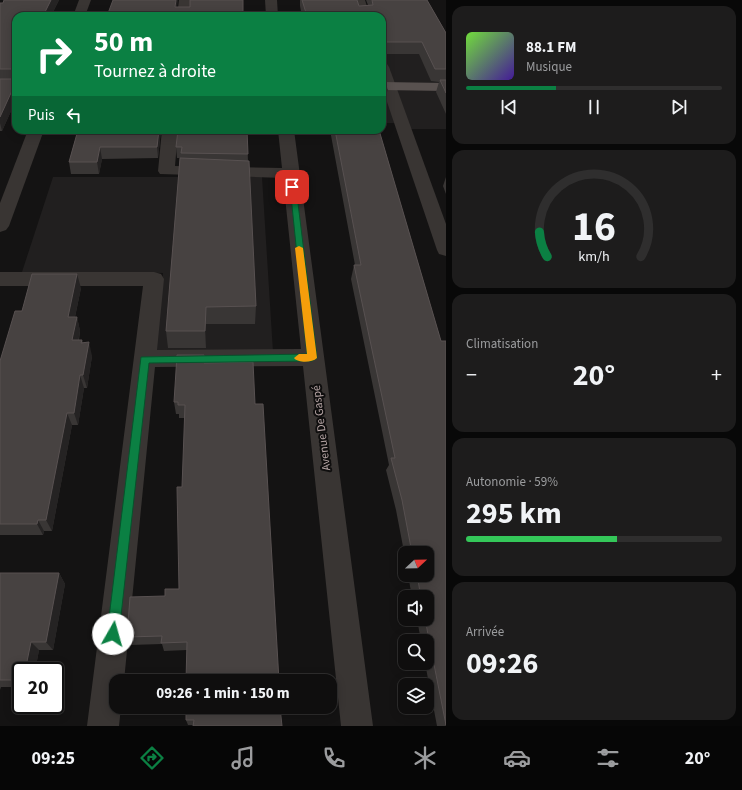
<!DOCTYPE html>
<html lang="fr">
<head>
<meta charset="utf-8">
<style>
  :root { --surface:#0f0e0e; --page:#1d1c1c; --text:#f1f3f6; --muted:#9b9c9e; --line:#2f2e2e; --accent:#0b8043 }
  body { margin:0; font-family:"Source Sans 3",sans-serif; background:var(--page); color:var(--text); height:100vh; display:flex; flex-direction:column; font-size:15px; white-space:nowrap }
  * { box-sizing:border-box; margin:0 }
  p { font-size:13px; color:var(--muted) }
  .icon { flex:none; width:22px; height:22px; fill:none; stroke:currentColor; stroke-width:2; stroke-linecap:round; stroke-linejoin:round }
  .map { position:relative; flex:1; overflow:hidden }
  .side { display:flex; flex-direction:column; gap:6px; padding:6px; background:#080808; width:296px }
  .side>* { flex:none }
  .top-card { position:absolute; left:12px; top:12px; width:374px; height:122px; border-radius:12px; box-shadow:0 2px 10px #0003,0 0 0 1px var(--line); background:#0b8043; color:#fff; overflow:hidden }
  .needle { width:26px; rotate:68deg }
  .buttons { position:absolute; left:398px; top:546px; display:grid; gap:8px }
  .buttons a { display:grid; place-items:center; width:36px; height:36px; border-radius:8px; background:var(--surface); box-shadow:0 2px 10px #0003,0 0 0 1px var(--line); font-size:20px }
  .speed { position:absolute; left:12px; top:662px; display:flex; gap:8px; font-size:20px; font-weight:700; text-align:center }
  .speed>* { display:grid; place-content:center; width:52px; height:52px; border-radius:50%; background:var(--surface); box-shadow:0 2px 10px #0003,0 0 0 1px var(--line); line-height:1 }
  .speed .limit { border:2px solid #111; border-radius:6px; background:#fff; color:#111 }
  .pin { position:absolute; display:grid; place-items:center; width:34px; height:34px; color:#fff; margin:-17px; border-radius:8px; box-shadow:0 2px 6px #0006 }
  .me { position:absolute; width:44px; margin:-22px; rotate:7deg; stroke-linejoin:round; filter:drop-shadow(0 0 3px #0008) }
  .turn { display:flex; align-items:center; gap:14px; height:84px; padding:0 16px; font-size:18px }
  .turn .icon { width:52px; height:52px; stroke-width:2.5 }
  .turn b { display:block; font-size:28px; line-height:34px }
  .then { display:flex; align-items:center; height:38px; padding:0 16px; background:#0003; gap:8px; font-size:15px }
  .big { font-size:30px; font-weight:700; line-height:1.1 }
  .side .card { flex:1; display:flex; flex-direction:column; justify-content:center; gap:6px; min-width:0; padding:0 14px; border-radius:12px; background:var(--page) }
  .side .dial { align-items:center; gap:0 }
  .dial svg { height:104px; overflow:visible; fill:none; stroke:var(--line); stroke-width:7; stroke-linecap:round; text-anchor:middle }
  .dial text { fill:var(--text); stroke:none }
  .song { display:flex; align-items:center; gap:12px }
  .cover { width:48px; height:48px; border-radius:6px; background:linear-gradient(135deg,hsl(100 70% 55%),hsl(260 70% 35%)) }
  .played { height:4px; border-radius:2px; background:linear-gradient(90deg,var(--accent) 35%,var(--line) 35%) }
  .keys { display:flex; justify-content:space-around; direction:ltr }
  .heat { display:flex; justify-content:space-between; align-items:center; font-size:22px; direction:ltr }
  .charge { height:6px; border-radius:3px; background:linear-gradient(90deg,#34c759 59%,var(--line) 0) }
  .trip { position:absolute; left:109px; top:674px; width:228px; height:40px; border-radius:12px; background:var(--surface); box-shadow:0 2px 10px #0003,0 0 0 1px var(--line); font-weight:700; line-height:40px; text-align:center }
  .dock { display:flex; height:64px; justify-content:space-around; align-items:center; background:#060606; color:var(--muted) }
  .dock .icon { width:28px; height:28px }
  .dock .current { color:var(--accent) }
  .dock b { font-size:18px; color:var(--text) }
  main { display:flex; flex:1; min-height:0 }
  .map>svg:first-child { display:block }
  .built { fill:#211f1f }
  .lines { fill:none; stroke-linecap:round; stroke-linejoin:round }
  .minor { fill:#393533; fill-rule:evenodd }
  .major { fill:#58514f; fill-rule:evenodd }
  .wall { fill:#393635 }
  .shaded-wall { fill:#252323 }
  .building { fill:#474241; stroke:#585151 }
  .route { fill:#0b8043; stroke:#07532c }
  .slow { fill:#f59e0b }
  .labels { text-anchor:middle; stroke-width:4; stroke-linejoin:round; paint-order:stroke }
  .street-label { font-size:12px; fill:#b5a4a4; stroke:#0f0e0e }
</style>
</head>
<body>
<main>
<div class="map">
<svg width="446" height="726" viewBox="0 0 446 726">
  <rect width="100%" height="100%" fill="#141313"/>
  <g class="built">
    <path d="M 382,49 L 446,53 L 446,129 L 400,129 L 398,123 L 382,123 Z"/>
    <path d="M 53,177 L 262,177 L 273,352 L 155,355 L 163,273 L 22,272 Z"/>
  </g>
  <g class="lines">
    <g class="minor">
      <path d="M 79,0 L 91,0 L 85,16 L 73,16 Z"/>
      <path d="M 179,0 L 191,0 L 189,16 L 177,16 Z"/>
      <path d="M 265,0 L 277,0 L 278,16 L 266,16 Z"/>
      <path d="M 353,0 L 365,0 L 370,16 L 358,16 Z"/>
      <path d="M 382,63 L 387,64 L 389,67 L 446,224 L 446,256 L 439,254 L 437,250 L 382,87 Z"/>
      <path d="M 28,130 L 44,130 L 9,226 L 6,230 L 0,232 L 0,203 Z"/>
      <path d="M 162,130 L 178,130 L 175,166 L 282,168 L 278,130 L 294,130 L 373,726 L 341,726 L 303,366 L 155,367 L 124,681 L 116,681 L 116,707 L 121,707 L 119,726 L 87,726 L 143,286 L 0,286 L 0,272 L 154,272 L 161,274 L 164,279 L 157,350 L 301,349 L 283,178 L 160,174 L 158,171 Z"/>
    </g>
    <path class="major" d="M 382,82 L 446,83 L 446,91 L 382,90 Z"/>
  </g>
  <g class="wall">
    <path d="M 4,0 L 59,0 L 51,16 L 16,16 L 16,100 L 2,131 L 0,131 L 0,3 L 3,3 Z"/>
    <path d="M 300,0 L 357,0 L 359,6 L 368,5 L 366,0 L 427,0 L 446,33 L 446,114 L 436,92 L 439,82 L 431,81 L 419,54 L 382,54 L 382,16 L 302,16 L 300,6 Z"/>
    <path d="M 78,130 L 161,130 L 158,158 L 102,159 L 99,174 L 71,174 L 69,162 Z"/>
    <path d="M 178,130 L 251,130 L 250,134 L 247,134 L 248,161 L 256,306 L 255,324 L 206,324 L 206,348 L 168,348 L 166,331 L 180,158 L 177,158 L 176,147 Z"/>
    <path d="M 330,130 L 379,130 L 441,341 L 446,341 L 446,726 L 437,726 L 425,663 L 427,663 L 427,641 L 421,641 L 417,619 L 427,619 L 427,597 L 412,597 L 408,575 L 427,575 L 427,553 L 405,553 L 405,557 L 396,510 L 386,470 L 389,465 L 351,279 L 354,265 L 355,265 Z"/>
    <path d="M 446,177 L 446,194 L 443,186 Z"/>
    <path d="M 81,288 L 75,317 L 77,317 L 80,331 L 79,340 L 82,340 L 83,343 L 92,356 L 87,388 L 84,388 L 78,425 L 72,425 L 52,531 L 44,531 L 43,535 L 0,535 L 0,361 L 22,311 Z"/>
    <path d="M 204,355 L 187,650 L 164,651 L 162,644 L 130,645 L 127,637 L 165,596 L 179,589 L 185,418 L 179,418 L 179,414 L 176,414 L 174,402 Z"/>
    <path d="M 0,573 L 59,573 L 65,584 L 53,650 L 39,650 L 35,671 L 21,671 L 21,687 L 1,687 L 0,690 Z"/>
    <path d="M 280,707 L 193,725 L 188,725 L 186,720 Z"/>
  </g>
  <g class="shaded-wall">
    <path d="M 51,0 L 59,0 L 51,16 L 43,16 Z"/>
    <path d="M 176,0 L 178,0 L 176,16 L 175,7 Z"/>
    <path d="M 16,82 L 16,100 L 2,131 L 0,123 L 0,117 Z"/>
    <path d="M 388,88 L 385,100 L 382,101 L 382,90 Z"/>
    <path d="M 159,130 L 161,130 L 158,158 L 157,147 Z"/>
    <path d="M 100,147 L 102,159 L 99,174 L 97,162 Z"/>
    <path d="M 77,274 L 81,288 L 72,331 L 68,317 Z"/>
    <path d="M 206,307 L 206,348 L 205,331 Z"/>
    <path d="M 77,317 L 80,331 L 76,353 L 72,340 Z"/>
    <path d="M 89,342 L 92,356 L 87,388 L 83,375 Z"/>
    <path d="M 80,375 L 84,388 L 78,425 L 74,413 Z"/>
    <path d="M 67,413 L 72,425 L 52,531 L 46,520 Z"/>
    <path d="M 38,520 L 44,531 L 43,535 L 37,524 Z"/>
    <path d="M 59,573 L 65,584 L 53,650 L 46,642 Z"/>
    <path d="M 31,642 L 39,650 L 35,671 L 25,671 Z"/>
  </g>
  <g class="building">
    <path d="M 4,0 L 51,0 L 43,16 L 16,16 L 16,82 L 0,117 L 0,79 L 14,79 L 14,69 L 0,69 L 0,3 L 3,3 Z"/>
    <path d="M 113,0 L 176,0 L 175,7 L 190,7 L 190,0 L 243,0 L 243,14 L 245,14 L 245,16 L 107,16 Z"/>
    <path d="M 302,0 L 357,0 L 359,6 L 373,5 L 372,0 L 427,0 L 446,33 L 446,69 L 435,69 L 422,42 L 382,42 L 382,16 L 307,16 Z"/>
    <path d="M 382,69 L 388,88 L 382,90 Z"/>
    <path d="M 440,80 L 446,80 L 446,93 Z"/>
    <path d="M 78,130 L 159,130 L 157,147 L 100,147 L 97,162 L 69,162 Z"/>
    <path d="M 178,130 L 247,130 L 248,154 L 181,153 L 182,147 L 176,147 Z"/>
    <path d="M 335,130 L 379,130 L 441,341 L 446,341 L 446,725 L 425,619 L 427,619 L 427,597 L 421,597 L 417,575 L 427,575 L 427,553 L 412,553 L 402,500 L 391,458 L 395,458 L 354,265 L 361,265 Z"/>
    <path d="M 180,158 L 249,161 L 256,306 L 206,307 L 205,331 L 166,331 Z"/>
    <path d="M 32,274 L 77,274 L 68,317 L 77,317 L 72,340 L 82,340 L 81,343 L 89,342 L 83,375 L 80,375 L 74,413 L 67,413 L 46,520 L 38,520 L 37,524 L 0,524 L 0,361 L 15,311 L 22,311 Z"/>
    <path d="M 177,355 L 204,355 L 204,363 L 253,362 L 255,404 L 263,404 L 279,681 L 186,681 L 187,642 L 161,643 L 162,636 L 127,637 L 130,597 L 165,596 L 165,589 L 179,589 L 177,487 L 182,487 L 185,405 L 178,405 L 178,402 L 174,402 Z"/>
    <path d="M 0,573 L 59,573 L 46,642 L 31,642 L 25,671 L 21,671 L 21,680 L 0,680 Z"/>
    <path d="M 186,707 L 280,707 L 282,726 L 193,726 L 194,720 L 186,720 Z"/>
  </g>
  <path class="route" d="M 290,186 L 296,187 L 317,358 L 312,361 L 149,363 L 119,634 L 117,639 L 113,641 L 109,639 L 107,634 L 141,357 L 307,354 Z"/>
  <path class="slow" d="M 299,246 L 303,248 L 317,358 C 312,363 298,363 294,358 L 299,354 L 307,354 L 295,248 Z"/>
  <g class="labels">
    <g class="street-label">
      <text transform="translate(321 428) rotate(-97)" y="4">Avenue De Gaspé</text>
    </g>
  </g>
</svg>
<div class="buttons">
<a><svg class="needle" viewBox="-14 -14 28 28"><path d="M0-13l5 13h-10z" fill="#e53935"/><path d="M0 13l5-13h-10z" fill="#9b9c9e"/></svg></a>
<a><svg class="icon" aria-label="sound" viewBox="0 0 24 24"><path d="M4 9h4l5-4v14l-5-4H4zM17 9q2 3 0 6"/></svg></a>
<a><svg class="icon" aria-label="search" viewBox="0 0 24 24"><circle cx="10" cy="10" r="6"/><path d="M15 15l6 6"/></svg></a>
<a><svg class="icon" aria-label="layers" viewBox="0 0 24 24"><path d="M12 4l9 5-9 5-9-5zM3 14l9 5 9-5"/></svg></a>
</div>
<div class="speed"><div class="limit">20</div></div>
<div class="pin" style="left:292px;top:187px;background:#d93025"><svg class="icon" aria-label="arrive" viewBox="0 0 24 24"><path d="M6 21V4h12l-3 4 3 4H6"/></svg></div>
<svg class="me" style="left:113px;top:634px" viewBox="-20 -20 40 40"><circle r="19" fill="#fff"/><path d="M0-13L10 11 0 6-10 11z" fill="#0b8043"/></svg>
<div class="trip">09:26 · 1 min · 150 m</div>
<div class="top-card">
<div class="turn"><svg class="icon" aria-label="right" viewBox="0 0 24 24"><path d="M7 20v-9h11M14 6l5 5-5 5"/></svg><div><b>50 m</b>Tournez à droite</div></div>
<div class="then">Puis<svg class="icon" aria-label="left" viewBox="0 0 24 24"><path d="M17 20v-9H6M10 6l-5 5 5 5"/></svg></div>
</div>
</div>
<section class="side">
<div class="card">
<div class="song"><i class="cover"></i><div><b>88.1 FM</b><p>Musique</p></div></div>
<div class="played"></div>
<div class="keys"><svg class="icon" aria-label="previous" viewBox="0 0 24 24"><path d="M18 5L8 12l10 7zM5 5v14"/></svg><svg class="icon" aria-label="pause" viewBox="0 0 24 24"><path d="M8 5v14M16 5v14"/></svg><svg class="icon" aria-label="next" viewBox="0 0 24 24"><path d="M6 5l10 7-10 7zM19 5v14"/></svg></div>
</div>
<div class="card dial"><svg viewBox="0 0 100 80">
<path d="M14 69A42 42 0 1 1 86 69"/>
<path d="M14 69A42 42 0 0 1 8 50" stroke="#0b8043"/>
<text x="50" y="56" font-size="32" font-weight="700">16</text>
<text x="50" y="72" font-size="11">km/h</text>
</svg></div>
<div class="card"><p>Climatisation</p>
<div class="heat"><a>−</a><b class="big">20°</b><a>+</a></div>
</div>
<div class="card"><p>Autonomie · 59%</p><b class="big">295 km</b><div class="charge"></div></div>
<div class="card"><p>Arrivée</p><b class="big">09:26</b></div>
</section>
</main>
<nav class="dock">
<b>09:25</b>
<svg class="icon current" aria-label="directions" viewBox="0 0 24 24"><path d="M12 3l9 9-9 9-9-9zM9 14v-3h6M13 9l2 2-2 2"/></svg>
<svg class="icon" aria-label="music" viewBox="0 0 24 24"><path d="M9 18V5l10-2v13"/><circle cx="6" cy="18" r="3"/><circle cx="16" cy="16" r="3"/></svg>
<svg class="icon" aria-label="phone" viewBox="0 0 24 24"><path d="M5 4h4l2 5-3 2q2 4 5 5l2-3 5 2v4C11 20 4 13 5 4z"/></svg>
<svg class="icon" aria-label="climate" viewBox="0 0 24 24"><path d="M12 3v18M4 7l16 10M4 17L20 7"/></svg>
<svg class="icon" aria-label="car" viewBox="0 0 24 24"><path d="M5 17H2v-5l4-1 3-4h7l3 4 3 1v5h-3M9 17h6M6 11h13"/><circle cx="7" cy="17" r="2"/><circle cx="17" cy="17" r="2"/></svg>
<svg class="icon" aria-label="filters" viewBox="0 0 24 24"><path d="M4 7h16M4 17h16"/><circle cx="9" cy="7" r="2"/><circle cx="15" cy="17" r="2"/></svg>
<b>20°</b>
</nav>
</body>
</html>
